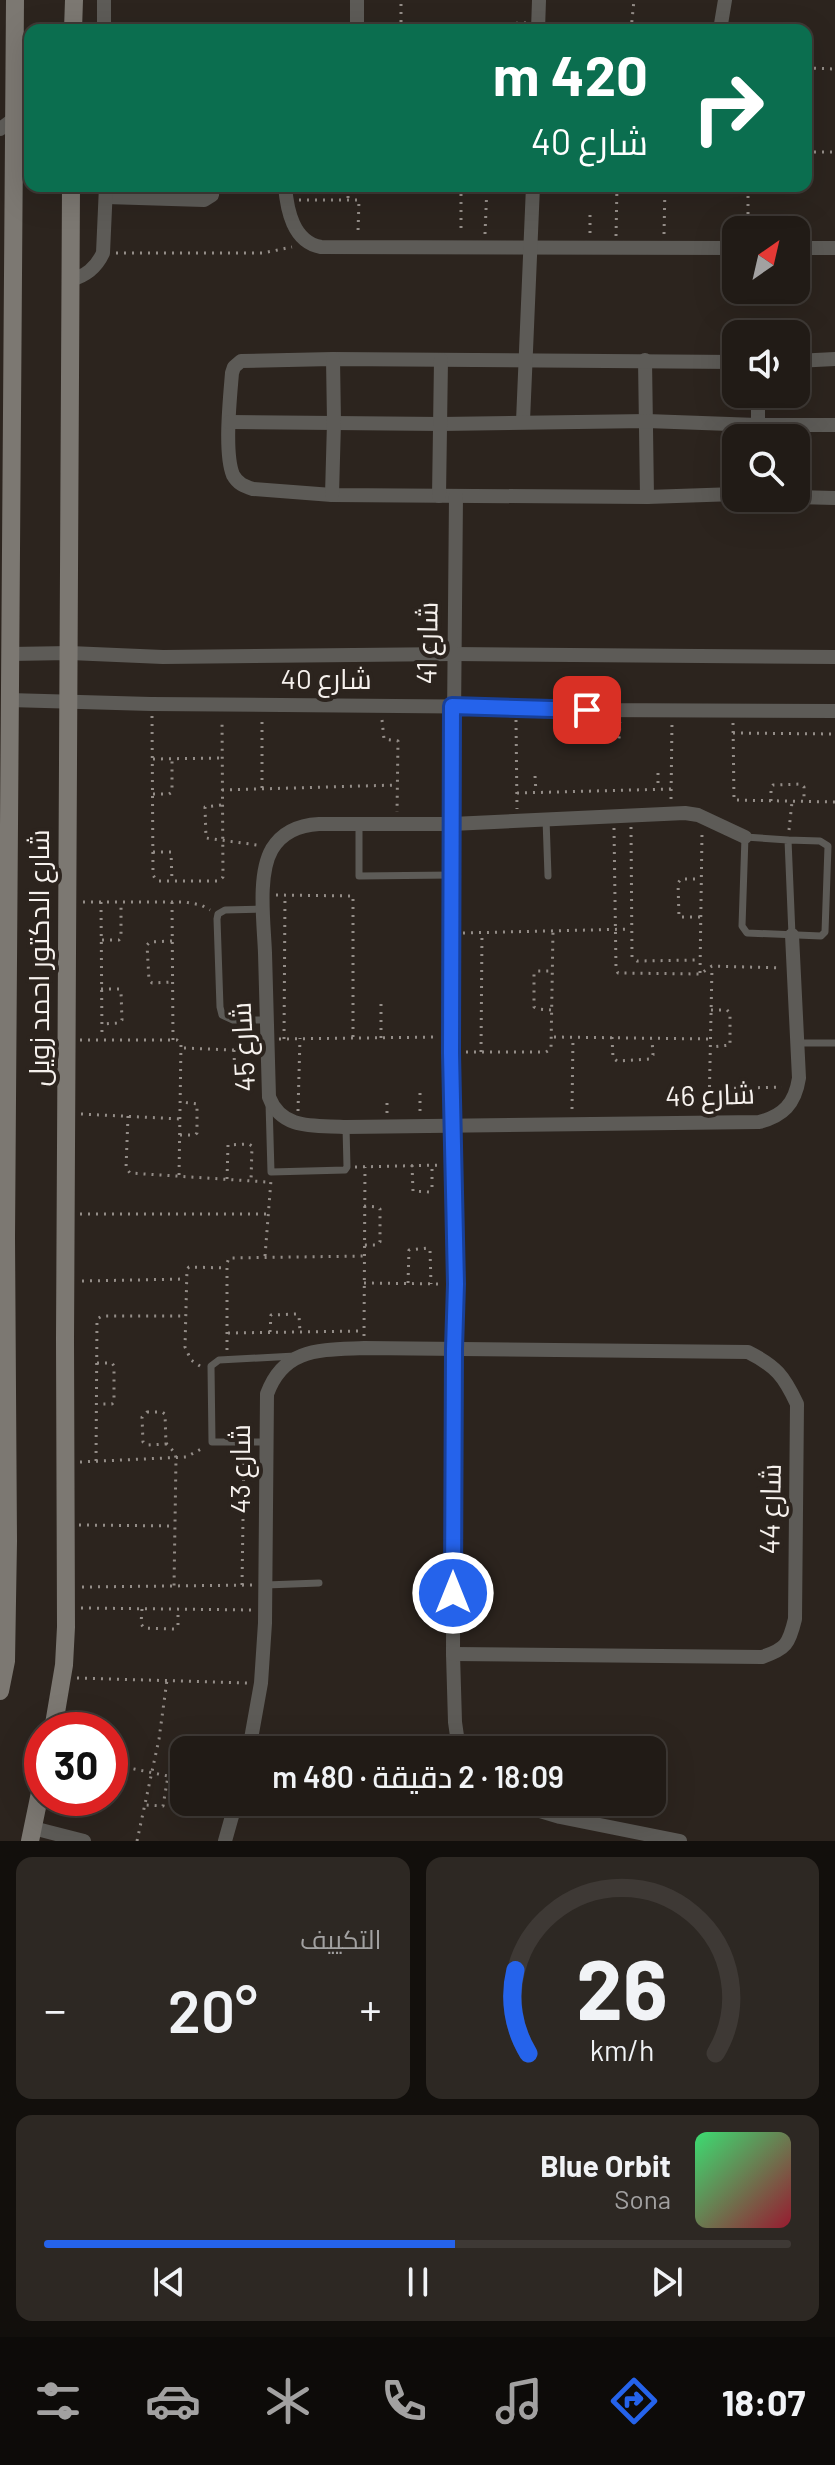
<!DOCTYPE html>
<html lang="ar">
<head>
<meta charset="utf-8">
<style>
  :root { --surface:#211b16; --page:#2d2823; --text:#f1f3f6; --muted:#a2a1a1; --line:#3e3935; --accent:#2563eb }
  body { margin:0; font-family:Barlow,Cairo,sans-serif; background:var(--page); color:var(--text); direction:rtl; height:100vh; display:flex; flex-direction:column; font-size:30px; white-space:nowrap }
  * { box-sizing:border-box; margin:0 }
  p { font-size:26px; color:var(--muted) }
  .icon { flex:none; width:44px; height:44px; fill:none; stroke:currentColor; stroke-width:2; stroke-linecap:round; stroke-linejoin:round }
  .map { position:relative; height:1841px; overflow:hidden; direction:ltr }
  .details { display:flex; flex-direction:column; gap:16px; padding:16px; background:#120f0c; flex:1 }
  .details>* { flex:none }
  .hud { position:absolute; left:24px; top:24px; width:788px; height:168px; border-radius:16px; box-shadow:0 8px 32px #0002,0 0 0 2px var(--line); direction:rtl; background:#0b6e4f; color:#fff; overflow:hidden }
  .needle { width:52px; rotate:34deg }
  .fabs { position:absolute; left:722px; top:216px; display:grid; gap:16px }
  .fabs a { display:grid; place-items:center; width:88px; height:88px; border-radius:16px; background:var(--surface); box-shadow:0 8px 32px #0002,0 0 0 2px var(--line); font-size:40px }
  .speed { position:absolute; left:24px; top:1712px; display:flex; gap:16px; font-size:40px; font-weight:700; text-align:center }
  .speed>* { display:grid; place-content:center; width:104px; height:104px; border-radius:50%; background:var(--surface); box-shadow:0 8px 32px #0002,0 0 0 2px var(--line); line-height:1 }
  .speed .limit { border:12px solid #d22; background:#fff; color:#111 }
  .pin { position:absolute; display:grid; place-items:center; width:68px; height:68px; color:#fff; margin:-34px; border-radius:16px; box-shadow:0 4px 12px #0006 }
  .me { position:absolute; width:88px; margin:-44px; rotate:0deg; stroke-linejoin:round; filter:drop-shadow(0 0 6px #0008) }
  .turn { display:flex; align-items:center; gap:28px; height:168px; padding:0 32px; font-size:36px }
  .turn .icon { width:104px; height:104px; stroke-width:2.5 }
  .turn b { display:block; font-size:56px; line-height:68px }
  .big { font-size:60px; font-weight:600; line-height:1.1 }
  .details .widget { flex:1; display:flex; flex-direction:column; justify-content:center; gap:12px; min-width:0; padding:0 28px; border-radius:16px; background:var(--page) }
  .details .dial { align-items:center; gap:0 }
  .dial svg { height:208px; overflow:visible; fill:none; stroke:var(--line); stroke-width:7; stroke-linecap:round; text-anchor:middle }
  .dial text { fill:var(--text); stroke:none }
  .song { display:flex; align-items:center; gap:24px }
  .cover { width:96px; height:96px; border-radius:12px; background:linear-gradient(135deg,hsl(140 70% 55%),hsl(350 70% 35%)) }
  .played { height:8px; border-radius:4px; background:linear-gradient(90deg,var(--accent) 55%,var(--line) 55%) }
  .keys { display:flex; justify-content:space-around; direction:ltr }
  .heat { display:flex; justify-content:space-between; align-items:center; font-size:44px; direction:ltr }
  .details .tiles { flex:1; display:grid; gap:16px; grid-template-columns:1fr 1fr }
  .widget:last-child { grid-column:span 2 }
  .trip { position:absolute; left:170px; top:1736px; width:496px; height:80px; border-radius:16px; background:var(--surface); box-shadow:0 8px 32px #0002,0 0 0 2px var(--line); font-weight:600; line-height:80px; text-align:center; direction:rtl }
  .menu { display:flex; height:128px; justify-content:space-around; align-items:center; background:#0d0b09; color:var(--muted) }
  .menu .icon { width:56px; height:56px }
  .menu .selected { color:var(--accent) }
  .menu b { font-size:36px; color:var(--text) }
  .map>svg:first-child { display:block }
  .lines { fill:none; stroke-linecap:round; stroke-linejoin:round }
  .path { stroke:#948d88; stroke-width:3; stroke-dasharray:2 6; stroke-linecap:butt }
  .lane { stroke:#5d5b57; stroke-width:7 }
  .street { stroke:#5d5b57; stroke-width:14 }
  .secondary { stroke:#7c7872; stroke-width:18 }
  .route-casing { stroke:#184099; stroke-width:20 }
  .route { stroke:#2563eb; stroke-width:14 }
  .labels { text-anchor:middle; stroke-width:8; stroke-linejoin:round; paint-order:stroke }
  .street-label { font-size:28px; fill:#f6f1ed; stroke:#2c241e }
</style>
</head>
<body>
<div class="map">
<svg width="835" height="1841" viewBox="0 0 835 1841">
  <rect width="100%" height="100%" fill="#2c241e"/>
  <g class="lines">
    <g class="path">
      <path d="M 492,24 L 527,23"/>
      <path d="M 401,30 L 401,0"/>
      <path d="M 631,30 L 634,0"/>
      <path d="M 806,68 L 835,69"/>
      <path d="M 806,152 L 835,152"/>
      <path d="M 461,186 L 461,232"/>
      <path d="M 348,198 L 348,186"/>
      <path d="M 299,200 L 359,200 L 358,232"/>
      <path d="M 748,230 L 748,186"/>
      <path d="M 590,233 L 590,213"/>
      <path d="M 485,234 L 487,186"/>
      <path d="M 664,234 L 665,186"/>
      <path d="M 616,236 L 617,186"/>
      <path d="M 116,253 L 263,253 L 292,247"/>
      <path d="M 152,716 L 153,875 L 156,880 L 159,881 L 219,881 L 223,877 L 222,719"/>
      <path d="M 382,720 L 384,739 L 398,741 L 397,812"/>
      <path d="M 516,720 L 517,809"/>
      <path d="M 587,722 L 588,737 L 591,740 L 619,739 L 620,722"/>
      <path d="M 733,723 L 734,800 L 835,802"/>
      <path d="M 733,733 L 835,734"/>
      <path d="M 153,759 L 221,758"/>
      <path d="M 658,773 L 658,789"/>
      <path d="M 535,776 L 536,792"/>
      <path d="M 262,788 L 262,720"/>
      <path d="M 222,790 L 397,785"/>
      <path d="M 517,793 L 671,789"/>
      <path d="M 153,794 L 169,794 L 172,792 L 172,759"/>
      <path d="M 671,799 L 672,722"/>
      <path d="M 771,801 L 771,788 L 773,785 L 801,784 L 804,787 L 804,802"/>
      <path d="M 221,805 L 205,807 L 206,838 L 257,845"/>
      <path d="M 631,827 L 632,957 L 637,961 L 700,960"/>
      <path d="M 614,828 L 616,969 L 618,973 L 700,974 L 712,966 L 782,968"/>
      <path d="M 789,830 L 792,802"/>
      <path d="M 153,852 L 171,852 L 172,881"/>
      <path d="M 276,895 L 353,896 L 353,1038"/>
      <path d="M 83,902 L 185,902 L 201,905 L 210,910"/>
      <path d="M 101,902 L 102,1038"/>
      <path d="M 172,902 L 173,1040"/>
      <path d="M 700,917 L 679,917 L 678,883 L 681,879 L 701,879"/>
      <path d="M 463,933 L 631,929"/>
      <path d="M 102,940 L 119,940 L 121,938 L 121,902"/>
      <path d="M 172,941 L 150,942 L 147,945 L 149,980 L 152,983 L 173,982"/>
      <path d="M 700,973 L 702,833"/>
      <path d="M 101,989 L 119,989 L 121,992 L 122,1020 L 119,1023 L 102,1024"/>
      <path d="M 551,1010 L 538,1009 L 534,1007 L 534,974 L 537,971 L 552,971"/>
      <path d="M 711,1010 L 727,1010 L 730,1013 L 730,1045 L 711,1047"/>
      <path d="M 554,1037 L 710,1039"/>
      <path d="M 612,1037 L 613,1058 L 617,1061 L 650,1059 L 653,1055 L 652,1039"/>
      <path d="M 381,1038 L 381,999"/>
      <path d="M 279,1039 L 439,1037"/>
      <path d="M 284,1039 L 285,895"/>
      <path d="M 80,1040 L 177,1040 L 181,1043 L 179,1177"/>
      <path d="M 184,1048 L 256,1051"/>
      <path d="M 234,1050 L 235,1083 L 252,1084 L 253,1071"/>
      <path d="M 466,1052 L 546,1052 L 551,1049 L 553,931"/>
      <path d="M 481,1052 L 482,933"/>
      <path d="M 710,1089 L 782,1087"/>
      <path d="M 420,1093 L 420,1113"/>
      <path d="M 572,1109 L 573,1037"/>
      <path d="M 298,1111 L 300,1038"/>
      <path d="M 709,1111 L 712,967"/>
      <path d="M 387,1113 L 387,1097"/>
      <path d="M 81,1114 L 181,1119"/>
      <path d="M 128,1116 L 126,1168 L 130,1173 L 267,1182"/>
      <path d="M 180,1135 L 195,1135 L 197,1133 L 197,1104 L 181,1102"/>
      <path d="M 412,1165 L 413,1191 L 429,1192 L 432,1188 L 432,1165"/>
      <path d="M 355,1167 L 443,1165"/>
      <path d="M 227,1179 L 228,1145 L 249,1144 L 252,1146 L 251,1181"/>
      <path d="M 364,1206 L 377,1207 L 380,1209 L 380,1242 L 377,1245 L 364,1245"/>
      <path d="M 80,1214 L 268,1214"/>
      <path d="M 265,1256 L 271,1180"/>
      <path d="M 82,1281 L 186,1279"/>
      <path d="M 364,1283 L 444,1284"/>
      <path d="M 408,1283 L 409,1250 L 428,1248 L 430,1250 L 431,1284"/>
      <path d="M 270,1332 L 271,1315 L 297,1314 L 299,1316 L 300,1332"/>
      <path d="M 228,1333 L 364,1331"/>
      <path d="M 364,1336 L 365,1167"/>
      <path d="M 227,1350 L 227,1263 L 229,1258 L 364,1256"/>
      <path d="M 97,1363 L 112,1363 L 114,1366 L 114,1402 L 112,1404 L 98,1404"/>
      <path d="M 200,1366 L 191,1360 L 185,1347 L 187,1269 L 189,1267 L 227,1268"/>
      <path d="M 147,1412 L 162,1412 L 165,1414 L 166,1444 L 147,1445 L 143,1442 L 142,1417 Z"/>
      <path d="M 166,1443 L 175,1453 L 176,1458 L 174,1586"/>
      <path d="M 96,1461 L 97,1319 L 102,1316 L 185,1316"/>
      <path d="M 80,1462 L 186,1457 L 205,1447"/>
      <path d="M 79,1525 L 175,1526"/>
      <path d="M 242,1585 L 244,1453"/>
      <path d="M 82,1587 L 254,1585"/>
      <path d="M 81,1608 L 253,1610"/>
      <path d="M 142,1609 L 141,1624 L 144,1628 L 174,1629 L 178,1626 L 178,1609"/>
      <path d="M 77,1678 L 249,1683"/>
      <path d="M 110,1764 L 168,1776 L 163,1806 L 146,1805"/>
      <path d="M 137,1841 L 159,1739 L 167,1680"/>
    </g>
    <g class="lane">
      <path d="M 546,819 L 548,876"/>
      <path d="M 359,824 L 359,876 L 452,875"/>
      <path d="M 788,840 L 820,841 L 828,846 L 825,932 L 821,936 L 747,933 L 742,926 L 745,837 L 788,840 L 792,935"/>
      <path d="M 263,909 L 225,910 L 218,914 L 217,919 L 220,1007 L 222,1015 L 233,1020 L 267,1020"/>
      <path d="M 797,1043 L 835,1043"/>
      <path d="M 269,1103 L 271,1172 L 345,1170 L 347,1167 L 346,1127"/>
      <path d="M 266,1442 L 212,1442 L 211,1366 L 219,1360 L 295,1356"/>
      <path d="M 266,1585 L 319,1583"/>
    </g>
    <g class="street">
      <path d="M 357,0 L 357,30"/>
      <path d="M 104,30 L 104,0"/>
      <path d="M 538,30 L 539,0"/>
      <path d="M 720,30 L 725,0"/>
      <path d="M 0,129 L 14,119"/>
      <path d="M 285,186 C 287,210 293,242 321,247 L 736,248"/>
      <path d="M 106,197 L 204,200 L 212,195 L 213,186"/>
      <path d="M 796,248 L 835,248"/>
      <path d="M 70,280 C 86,276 96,268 103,253 L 106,186"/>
      <path d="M 645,360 L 647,497"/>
      <path d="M 796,361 L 835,359"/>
      <path d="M 736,362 L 333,359 L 241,361 L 234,367 L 232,373 C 230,398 224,453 233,475 C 238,484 244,486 253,489 L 332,495 L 647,497 L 736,494"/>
      <path d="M 523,421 L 533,186"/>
      <path d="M 229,422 L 441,424 L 647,421 L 757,425 L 835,425"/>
      <path d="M 758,438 L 758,394"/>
      <path d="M 332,495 L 334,422 L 333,359"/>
      <path d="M 439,496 L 441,360"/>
      <path d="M 456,496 L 451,1053 L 455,1165 L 456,1284 L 454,1349 L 453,1654 L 455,1722 L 459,1750"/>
      <path d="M 796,497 L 835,498"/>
      <path d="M 10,654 L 70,653 L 163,657 L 453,654 L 835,657"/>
      <path d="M 9,700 L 151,704 L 516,707 L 587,710 L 835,711"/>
      <path d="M 745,837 L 698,815 L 685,813 L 452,824 L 319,824 C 300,825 283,831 272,849 C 257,875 264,924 265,953 C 266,1001 268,1049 269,1097 C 282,1131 316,1125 346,1127 L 759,1122 C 783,1116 795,1104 799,1078 L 792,935"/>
      <path d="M 249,1750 L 261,1683 L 265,1623 L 267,1394 C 284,1347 321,1350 364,1348 L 748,1352 C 776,1366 784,1376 797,1404 L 795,1619 C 789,1644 786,1649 762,1657 L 453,1654"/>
      <path d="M 510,1802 L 560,1817 L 680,1841"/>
      <path d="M 33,1828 L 84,1841"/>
      <path d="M 225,1841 L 236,1802"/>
    </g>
    <g class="secondary">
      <path d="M 73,30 L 74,0"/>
      <path d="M 0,1691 L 6,1661 L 8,1541 L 6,1237 L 15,0"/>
      <path d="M 53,1730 L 64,1665 L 66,1627 L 65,1340 L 71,186"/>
      <path d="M 30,1841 L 42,1783"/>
    </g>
  </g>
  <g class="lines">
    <g class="route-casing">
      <path id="route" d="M 453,1593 L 454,1349 L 456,1284 L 451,1053 L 452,706 L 587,710"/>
    </g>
    <use href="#route" class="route"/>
  </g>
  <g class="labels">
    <g class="street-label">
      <text transform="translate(427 643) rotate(-89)" y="10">شارع 41</text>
      <text x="326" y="689">شارع 40</text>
      <text transform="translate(39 958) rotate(-90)" y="10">شارع الدكتور احمد زويل</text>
      <text transform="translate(243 1047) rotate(-93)" y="10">شارع 45</text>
      <text transform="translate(710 1095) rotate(-2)" y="10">شارع 46</text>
      <text transform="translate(240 1469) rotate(-90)" y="10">شارع 43</text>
      <text transform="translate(770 1509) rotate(-89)" y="10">شارع 44</text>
    </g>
  </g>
</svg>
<div class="fabs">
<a><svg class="needle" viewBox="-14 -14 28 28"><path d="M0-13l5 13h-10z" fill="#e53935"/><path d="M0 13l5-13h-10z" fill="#a2a1a1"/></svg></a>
<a><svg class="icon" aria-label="sound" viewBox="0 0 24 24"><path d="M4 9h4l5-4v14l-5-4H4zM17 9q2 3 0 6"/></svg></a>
<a><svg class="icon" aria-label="search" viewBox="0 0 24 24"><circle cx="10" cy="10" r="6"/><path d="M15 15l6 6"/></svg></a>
</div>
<div class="speed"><div class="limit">30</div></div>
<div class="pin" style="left:587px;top:710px;background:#d93025"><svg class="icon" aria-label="arrive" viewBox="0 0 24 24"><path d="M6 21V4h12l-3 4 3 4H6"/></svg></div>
<svg class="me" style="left:453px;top:1593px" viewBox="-20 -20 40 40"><circle r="17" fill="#2563eb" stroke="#fff" stroke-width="3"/><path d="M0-11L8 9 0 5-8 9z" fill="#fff"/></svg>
<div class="trip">18:09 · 2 دقيقة · 480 m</div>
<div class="hud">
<div class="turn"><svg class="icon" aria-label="right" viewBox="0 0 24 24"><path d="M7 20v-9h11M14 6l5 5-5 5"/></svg><div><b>420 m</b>شارع 40</div></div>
</div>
</div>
<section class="details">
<div class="tiles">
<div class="widget dial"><svg viewBox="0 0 100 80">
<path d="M14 69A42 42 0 1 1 86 69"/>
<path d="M14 69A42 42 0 0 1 9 37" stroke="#2563eb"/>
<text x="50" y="56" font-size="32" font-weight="700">26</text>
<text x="50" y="72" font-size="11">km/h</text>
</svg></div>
<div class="widget"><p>التكييف</p>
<div class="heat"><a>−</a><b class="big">20°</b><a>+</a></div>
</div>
<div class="widget">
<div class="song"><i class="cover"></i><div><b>Blue Orbit</b><p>Sona</p></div></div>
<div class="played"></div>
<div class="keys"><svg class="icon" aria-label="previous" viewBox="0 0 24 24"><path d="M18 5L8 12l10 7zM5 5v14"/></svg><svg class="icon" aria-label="pause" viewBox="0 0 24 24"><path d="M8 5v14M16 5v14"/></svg><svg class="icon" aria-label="next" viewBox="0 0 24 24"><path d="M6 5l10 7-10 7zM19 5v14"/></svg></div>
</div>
</div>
</section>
<nav class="menu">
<b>18:07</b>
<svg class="icon selected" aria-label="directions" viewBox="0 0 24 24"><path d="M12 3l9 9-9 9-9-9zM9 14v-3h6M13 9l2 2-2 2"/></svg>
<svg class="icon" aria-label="music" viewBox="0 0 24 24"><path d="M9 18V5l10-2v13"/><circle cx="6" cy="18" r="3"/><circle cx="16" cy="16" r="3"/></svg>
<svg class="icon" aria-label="phone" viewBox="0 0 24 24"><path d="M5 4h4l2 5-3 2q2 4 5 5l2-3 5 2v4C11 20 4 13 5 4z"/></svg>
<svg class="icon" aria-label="climate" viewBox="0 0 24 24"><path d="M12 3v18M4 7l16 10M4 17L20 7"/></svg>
<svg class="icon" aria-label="car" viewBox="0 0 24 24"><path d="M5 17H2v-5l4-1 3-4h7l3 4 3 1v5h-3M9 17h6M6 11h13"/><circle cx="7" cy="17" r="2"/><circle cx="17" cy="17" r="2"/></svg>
<svg class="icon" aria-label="filters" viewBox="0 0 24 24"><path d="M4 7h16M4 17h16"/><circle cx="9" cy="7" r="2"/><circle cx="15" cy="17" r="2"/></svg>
</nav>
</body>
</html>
